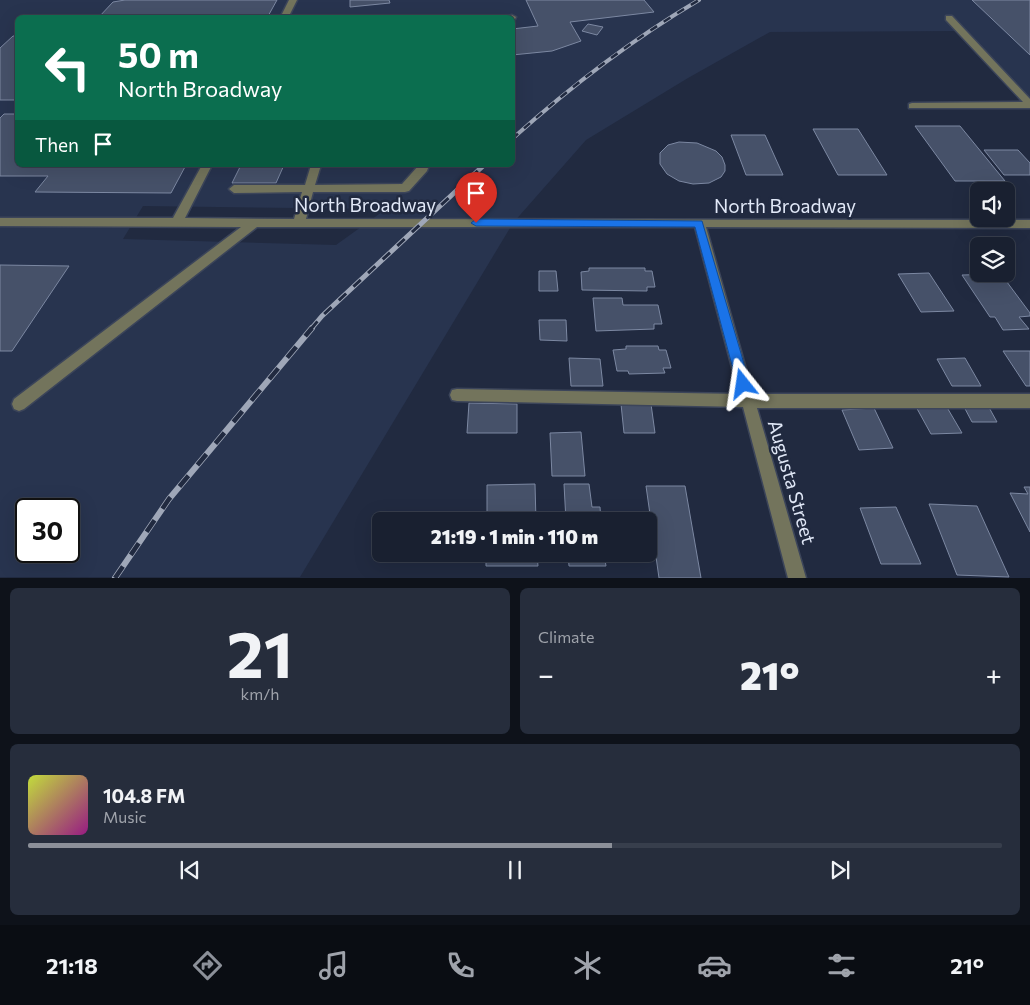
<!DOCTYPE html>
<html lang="en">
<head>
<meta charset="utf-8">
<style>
  :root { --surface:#192030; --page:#262d3c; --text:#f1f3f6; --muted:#9fa3ab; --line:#373e4c; --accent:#8c9099 }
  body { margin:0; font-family:Commissioner,sans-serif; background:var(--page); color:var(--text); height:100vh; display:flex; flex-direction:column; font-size:19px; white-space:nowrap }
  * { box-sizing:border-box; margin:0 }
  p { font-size:16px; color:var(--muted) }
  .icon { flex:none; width:28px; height:28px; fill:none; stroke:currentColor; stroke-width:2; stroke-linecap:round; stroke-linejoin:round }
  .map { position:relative; height:578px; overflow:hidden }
  .side { display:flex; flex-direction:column; gap:10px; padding:10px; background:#0e121a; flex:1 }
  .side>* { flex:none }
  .hud { position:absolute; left:15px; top:15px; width:500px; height:152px; border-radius:8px; box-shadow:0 5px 20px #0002,0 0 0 1px var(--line); background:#0b6e4f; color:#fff; overflow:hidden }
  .buttons { position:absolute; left:970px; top:182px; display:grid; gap:10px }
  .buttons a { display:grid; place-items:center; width:45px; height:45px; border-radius:8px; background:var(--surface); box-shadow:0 5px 20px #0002,0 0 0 1px var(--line); font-size:25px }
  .speed { position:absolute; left:15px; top:498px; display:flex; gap:10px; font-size:25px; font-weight:700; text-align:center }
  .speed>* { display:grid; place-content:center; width:65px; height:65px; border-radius:50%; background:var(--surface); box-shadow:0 5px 20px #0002,0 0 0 1px var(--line); line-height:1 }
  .speed .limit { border:2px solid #111; border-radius:8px; background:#fff; color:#111 }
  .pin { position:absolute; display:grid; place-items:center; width:42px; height:42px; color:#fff; margin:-51px -21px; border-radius:50% 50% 50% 0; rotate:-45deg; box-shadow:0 0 5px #0007 }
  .pin .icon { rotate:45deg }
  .me { position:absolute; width:55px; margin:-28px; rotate:345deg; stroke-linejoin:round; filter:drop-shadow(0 0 4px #0008) }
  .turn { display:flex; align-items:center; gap:18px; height:105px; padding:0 20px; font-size:22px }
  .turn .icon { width:65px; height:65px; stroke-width:2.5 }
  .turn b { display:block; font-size:35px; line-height:42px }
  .then { display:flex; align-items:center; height:48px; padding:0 20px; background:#0003; gap:10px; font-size:19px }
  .big { font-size:38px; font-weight:800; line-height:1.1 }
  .side .widget { flex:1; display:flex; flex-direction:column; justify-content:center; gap:8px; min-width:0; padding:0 18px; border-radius:8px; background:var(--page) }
  .side .dial { align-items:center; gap:0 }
  .dial b { font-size:65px; line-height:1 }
  .song { display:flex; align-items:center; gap:15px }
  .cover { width:60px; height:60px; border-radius:8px; background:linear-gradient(135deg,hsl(70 70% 55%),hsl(310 70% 35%)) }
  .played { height:5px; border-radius:2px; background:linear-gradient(90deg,var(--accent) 60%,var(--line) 60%) }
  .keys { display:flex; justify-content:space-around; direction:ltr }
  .heat { display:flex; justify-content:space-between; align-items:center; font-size:28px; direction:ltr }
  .side .tiles { flex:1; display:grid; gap:10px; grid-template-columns:1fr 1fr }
  .widget:last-child { grid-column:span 2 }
  .trip { position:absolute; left:372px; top:512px; width:285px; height:50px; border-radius:8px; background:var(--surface); box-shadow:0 5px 20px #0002,0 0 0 1px var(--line); font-weight:800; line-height:50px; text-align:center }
  .dock { display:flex; height:80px; justify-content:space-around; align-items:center; background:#0a0d13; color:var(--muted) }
  .dock .icon { width:35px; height:35px }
  .dock .selected { color:var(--accent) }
  .dock b { font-size:22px; color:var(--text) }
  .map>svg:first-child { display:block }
  .built { fill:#28344f; fill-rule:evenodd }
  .building { fill:#465169; stroke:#7c88a2 }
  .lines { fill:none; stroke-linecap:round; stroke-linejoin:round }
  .minor-casing { stroke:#3c455a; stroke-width:3 }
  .minor { fill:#73745c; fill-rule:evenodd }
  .rail-far2-casing { stroke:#9fa7b8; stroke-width:4 }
  .rail-far1-casing { stroke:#9fa7b8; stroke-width:5 }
  .rail-casing { stroke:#9fa7b8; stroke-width:6 }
  .rail-far2 { stroke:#212a40; stroke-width:2.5; stroke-dasharray:8; stroke-linecap:butt }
  .rail-far1 { stroke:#212a40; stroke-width:3; stroke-dasharray:10; stroke-linecap:butt }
  .rail { stroke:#212a40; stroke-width:4.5; stroke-dasharray:14; stroke-linecap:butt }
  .route { fill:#1a73e8; stroke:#114b97 }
  .labels { text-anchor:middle; stroke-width:5; stroke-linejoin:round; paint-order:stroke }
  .street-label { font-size:19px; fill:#e1e8f7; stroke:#212a40 }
</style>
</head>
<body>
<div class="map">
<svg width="1030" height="578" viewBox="0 0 1030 578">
  <rect width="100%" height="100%" fill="#212a40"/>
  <path class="built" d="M 0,0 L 1030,0 L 1030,104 L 958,31 L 770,32 L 688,78 L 586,140 L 513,223 L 300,577 L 0,577 ZM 18,18 L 512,18 L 512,165 L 18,165 ZM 143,206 L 385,209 L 386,209 L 336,245 L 123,239 ZM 26,509 L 69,509 L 69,551 L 26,551 Z"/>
  <g class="building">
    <path d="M 125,0 L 277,0 L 267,18 L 98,18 L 113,2 Z"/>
    <path d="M 350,0 L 389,0 L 390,3 L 350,7 Z"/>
    <path d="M 526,0 L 644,0 L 654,12 L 570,22 L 581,41 L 552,51 L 512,55 L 512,29 L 538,26 Z"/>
    <path d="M 972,0 L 1030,0 L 1030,55 Z"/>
    <path d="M 588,24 L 603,27 L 597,35 L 582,31 Z"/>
    <path d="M 13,36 L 18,36 L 18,100 L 0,100 L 0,48 Z"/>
    <path d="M 4,114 L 18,114 L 18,165 L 186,165 L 171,193 L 35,192 L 48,176 L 0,176 L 0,118 Z"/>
    <path d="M 915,126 L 960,126 L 1005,181 L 955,181 Z"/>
    <path d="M 813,129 L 858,129 L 887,175 L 838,175 Z"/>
    <path d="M 731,135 L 765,135 L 783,175 L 746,175 Z"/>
    <path d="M 679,142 L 697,143 L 716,151 L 722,157 L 725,165 L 725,171 L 721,177 L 709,183 L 693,184 L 679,181 L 667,174 L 660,164 L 660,153 L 668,145 Z"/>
    <path d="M 984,150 L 1018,150 L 1030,163 L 1030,175 L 1004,175 Z"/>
    <path d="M 241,165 L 284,165 L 276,183 L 232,183 Z"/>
    <path d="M 0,265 L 69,266 L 12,351 L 0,351 Z"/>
    <path d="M 589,268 L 645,268 L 645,271 L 652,271 L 655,287 L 647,287 L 647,291 L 582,290 L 581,272 L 589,271 Z"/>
    <path d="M 539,271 L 556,271 L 558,291 L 539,291 Z"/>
    <path d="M 929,273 L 954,311 L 921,312 L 898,274 Z"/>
    <path d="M 1001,274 L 1030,313 L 1030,316 L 1019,317 L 1029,329 L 1003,330 L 995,317 L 990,317 L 962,275 Z"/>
    <path d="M 593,298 L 622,298 L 623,305 L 658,305 L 662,324 L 654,324 L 654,329 L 596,331 Z"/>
    <path d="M 539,320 L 566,320 L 567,341 L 540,340 Z"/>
    <path d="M 626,346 L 658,346 L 659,350 L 666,350 L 671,368 L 663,368 L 665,373 L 629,374 L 628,371 L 617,371 L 613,350 L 626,349 Z"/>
    <path d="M 1003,351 L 1030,351 L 1030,386 L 1026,386 Z"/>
    <path d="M 569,358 L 600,359 L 603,386 L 571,386 Z"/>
    <path d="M 965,358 L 981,386 L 952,386 L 937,359 Z"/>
    <path d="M 986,402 L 997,422 L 972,422 L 962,403 Z"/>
    <path d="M 469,403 L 517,404 L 517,433 L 467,433 Z"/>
    <path d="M 621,404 L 651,404 L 655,433 L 624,433 Z"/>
    <path d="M 945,404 L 962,433 L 931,434 L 915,405 Z"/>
    <path d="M 874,408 L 893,448 L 859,450 L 842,410 Z"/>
    <path d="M 581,432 L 585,476 L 552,476 L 550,433 Z"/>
    <path d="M 535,484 L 536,521 L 487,521 L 487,485 Z"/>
    <path d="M 564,484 L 589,484 L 592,507 L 600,507 L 601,521 L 566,521 Z"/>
    <path d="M 646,486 L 685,486 L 701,578 L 659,578 Z"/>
    <path d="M 1024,487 L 1030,487 L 1030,532 L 1010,493 L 1028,494 Z"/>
    <path d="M 929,504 L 977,506 L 1009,577 L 957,575 Z"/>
    <path d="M 896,507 L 921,564 L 881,564 L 860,508 Z"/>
    <path d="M 486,554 L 537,554 L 538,566 L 486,566 Z"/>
    <path d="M 568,554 L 604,554 L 606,566 L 569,566 Z"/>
  </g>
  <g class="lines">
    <g class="minor-casing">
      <g id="minor">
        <path d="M 289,0 L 297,0 L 288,18 L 280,18 Z"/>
        <path d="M 512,15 L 516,17 L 515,19 L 497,18 Z"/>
        <path d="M 946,16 L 952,16 L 1030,99 L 1030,108 L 909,108 L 909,104 L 912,103 L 1023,102 L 946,20 Z"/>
        <path d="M 202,165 L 212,165 L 185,218 L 294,219 L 302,192 L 234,193 L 229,189 L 234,185 L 305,185 L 311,165 L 321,165 L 315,185 L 402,184 L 419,165 L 429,165 L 427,171 L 409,191 L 405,192 L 313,192 L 306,219 L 1030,220 L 1030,228 L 706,227 L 753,394 L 1030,394 L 1030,408 L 757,408 L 806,578 L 788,578 L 743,407 L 457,401 L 452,400 L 450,395 L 452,390 L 457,389 L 739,394 L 695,227 L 257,227 L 24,409 L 19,411 L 14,409 L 12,404 L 14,399 L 241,227 L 0,226 L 0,218 L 173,218 Z"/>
      </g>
    </g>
    <use href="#minor" class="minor"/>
    <g class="rail-far2-casing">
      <path id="rail-far2" d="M 512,139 C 570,87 631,40 699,0"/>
    </g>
    <g class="rail-far1-casing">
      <path id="rail-far1" d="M 311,329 L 322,316 L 484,165"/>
    </g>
    <g class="rail-casing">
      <path id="rail" d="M 115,578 L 169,499 L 312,328"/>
    </g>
    <use href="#rail-far2" class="rail-far2"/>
    <use href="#rail-far1" class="rail-far1"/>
    <use href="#rail" class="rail"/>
  </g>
  <path class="route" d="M 476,219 L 702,221 L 750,384 L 748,388 L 743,389 L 739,388 L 737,384 L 695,227 L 476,226 L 471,223 Z"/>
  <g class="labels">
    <g class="street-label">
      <text x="365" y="212">North Broadway</text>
      <text x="785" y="213">North Broadway</text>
      <text transform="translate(792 482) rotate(74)" y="7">Augusta Street</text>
    </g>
  </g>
</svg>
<div class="buttons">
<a><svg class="icon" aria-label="sound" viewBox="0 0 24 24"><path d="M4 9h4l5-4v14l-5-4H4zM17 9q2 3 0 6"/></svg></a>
<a><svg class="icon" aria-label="layers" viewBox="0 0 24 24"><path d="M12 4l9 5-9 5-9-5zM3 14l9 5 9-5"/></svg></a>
</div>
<div class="speed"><div class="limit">30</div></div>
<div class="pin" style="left:476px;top:223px;background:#d93025"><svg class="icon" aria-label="arrive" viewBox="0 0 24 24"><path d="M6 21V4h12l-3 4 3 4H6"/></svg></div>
<svg class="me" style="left:743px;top:384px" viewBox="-20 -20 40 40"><path d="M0-17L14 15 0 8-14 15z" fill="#1a73e8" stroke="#fff" stroke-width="4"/></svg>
<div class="trip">21:19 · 1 min · 110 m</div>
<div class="hud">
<div class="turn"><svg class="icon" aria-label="left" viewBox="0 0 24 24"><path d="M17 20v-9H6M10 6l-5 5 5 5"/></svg><div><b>50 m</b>North Broadway</div></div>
<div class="then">Then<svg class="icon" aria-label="arrive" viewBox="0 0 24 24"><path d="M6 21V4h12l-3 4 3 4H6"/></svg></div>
</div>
</div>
<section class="side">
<div class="tiles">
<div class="widget dial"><b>21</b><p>km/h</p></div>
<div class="widget"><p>Climate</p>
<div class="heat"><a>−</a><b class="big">21°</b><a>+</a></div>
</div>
<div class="widget">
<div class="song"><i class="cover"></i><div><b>104.8 FM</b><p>Music</p></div></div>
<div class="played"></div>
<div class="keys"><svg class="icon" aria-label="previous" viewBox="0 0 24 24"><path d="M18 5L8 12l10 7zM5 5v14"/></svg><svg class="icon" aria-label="pause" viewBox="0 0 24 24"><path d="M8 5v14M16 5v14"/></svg><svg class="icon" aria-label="next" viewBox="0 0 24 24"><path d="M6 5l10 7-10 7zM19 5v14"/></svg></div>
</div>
</div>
</section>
<nav class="dock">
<b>21:18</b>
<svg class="icon selected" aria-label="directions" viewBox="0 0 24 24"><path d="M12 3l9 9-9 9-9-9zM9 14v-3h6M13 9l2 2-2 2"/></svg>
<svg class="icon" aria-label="music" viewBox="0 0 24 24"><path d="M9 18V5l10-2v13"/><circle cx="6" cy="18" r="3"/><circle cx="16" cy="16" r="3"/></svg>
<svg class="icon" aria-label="phone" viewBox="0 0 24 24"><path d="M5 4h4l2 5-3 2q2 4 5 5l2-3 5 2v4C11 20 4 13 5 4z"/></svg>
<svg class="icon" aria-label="climate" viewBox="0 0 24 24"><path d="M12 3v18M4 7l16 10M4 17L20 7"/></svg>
<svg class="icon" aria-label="car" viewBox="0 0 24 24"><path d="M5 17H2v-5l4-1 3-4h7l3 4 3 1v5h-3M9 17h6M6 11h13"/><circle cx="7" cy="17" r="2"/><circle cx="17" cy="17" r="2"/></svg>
<svg class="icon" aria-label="filters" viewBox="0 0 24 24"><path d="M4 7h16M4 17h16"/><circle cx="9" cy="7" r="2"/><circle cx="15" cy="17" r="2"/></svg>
<b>21°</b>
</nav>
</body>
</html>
